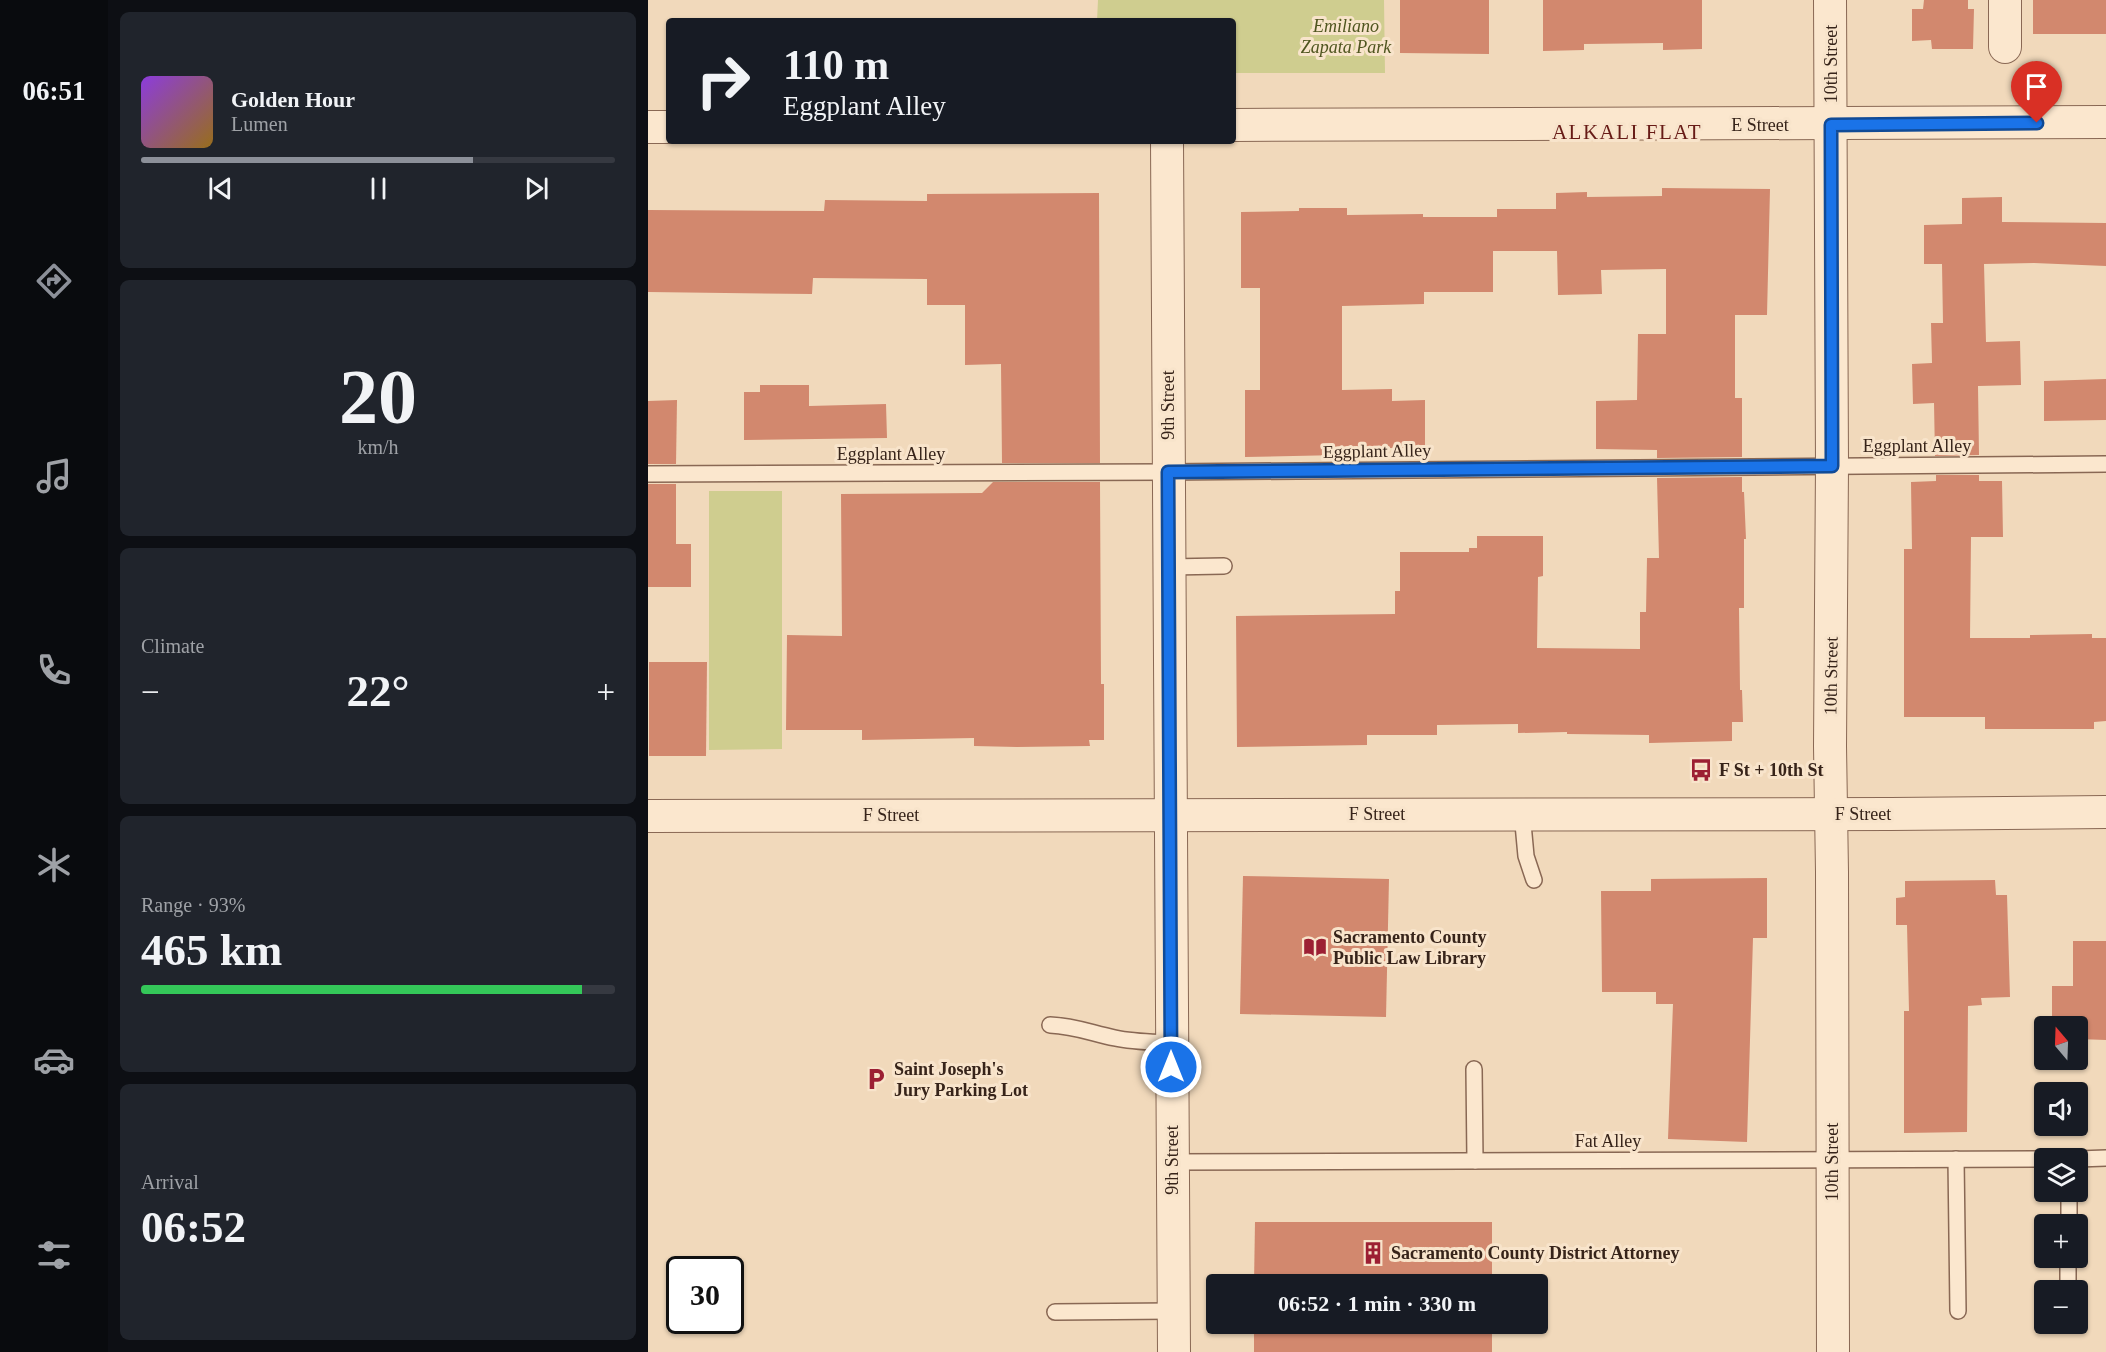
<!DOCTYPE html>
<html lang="en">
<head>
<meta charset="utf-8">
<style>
  :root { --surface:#171b24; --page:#20242c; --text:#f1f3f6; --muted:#9ea1a6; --line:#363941; --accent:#8c9099 }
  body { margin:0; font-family:"Times New Roman",serif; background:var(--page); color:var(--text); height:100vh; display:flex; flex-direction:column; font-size:22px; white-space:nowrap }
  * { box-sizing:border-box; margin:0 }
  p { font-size:20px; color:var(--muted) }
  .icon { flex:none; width:33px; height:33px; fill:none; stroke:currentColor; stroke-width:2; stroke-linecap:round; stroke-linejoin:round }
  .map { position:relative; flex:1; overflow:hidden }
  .side { display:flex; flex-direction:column; gap:12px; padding:12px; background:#0d0f14; width:540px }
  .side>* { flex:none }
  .guide { position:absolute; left:18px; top:18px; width:570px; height:126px; border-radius:6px; box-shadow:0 2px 4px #0004; background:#171b24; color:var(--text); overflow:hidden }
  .needle { width:39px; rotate:341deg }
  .fabs { position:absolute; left:1386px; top:1016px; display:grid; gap:12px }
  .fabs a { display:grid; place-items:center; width:54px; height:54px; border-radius:6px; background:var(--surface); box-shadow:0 2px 4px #0004; font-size:30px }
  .speed { position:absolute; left:18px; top:1256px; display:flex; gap:12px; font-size:30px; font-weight:700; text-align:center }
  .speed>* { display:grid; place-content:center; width:78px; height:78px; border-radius:50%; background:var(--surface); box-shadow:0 2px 4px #0004; line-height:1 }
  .speed .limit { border:3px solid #111; border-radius:9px; background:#fff; color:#111 }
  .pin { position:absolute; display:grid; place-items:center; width:51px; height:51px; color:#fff; margin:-62px -26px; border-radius:50% 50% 50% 0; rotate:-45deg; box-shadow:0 0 6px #0007 }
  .pin .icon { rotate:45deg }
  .me { position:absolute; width:66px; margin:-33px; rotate:0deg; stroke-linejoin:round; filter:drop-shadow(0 0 4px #0008) }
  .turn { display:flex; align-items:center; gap:21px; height:126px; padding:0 18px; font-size:27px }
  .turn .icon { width:78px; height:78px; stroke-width:2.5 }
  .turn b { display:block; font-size:42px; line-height:51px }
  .big { font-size:45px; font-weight:600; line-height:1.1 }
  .side .widget { flex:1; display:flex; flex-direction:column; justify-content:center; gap:9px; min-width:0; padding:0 21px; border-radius:9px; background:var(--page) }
  .side .dial { align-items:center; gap:0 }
  .dial b { font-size:78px; line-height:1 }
  .song { display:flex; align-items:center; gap:18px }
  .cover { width:72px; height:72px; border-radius:9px; background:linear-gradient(135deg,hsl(270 70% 55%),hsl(40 70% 35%)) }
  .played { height:6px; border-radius:3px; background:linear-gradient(90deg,var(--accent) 70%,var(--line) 70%) }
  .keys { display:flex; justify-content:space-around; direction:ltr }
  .heat { display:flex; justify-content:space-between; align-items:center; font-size:33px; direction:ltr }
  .charge { height:9px; border-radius:4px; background:linear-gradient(90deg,#34c759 93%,var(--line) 0) }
  .trip { position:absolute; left:558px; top:1274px; width:342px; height:60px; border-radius:6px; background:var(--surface); box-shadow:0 2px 4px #0004; font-weight:600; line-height:60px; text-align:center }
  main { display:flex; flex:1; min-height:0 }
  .tabs { display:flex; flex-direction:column; width:108px; justify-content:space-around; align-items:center; background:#090b0e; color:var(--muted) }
  .tabs .icon { width:42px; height:42px }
  .tabs .current { color:var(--accent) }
  .tabs b { font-size:27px; color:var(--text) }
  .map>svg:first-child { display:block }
  .green { fill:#cfcd8f }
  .building { fill:#d2886e }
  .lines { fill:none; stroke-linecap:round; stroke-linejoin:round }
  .lane-casing { stroke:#896854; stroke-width:18 }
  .street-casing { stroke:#896854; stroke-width:34 }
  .lane { stroke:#fbe7ce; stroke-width:15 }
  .street { stroke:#fbe7ce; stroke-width:32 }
  .route-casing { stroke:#114b97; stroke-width:15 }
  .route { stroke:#1a73e8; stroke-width:10 }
  .labels { text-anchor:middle; stroke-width:6; stroke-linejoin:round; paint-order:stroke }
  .park-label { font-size:18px; font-style:italic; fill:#4f551f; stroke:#f8e4cb }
  .street-label { font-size:18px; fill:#37241a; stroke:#f8e4cb }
  .poi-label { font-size:18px; font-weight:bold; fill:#37241a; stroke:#f8e4cb; text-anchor:start }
  .quarter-label { font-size:21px; letter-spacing:1.5px; fill:#671b16; stroke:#f8e4cb }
</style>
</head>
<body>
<main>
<nav class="tabs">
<b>06:51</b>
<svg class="icon current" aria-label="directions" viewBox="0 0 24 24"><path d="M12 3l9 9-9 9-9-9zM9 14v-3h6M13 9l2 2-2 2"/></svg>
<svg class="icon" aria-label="music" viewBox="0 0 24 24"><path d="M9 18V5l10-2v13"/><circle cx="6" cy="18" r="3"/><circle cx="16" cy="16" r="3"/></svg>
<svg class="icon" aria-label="phone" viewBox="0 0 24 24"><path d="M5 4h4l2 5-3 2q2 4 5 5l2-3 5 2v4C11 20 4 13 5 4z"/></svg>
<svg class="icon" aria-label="climate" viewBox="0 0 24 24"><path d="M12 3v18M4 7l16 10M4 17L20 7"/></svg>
<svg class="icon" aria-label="car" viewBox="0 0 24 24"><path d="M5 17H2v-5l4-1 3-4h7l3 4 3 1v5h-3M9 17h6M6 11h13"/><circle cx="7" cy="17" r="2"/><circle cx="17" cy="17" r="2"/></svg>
<svg class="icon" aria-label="filters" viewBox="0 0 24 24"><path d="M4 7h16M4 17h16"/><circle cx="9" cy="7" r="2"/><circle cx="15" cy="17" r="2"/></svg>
</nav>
<section class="side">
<div class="widget">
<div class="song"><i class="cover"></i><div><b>Golden Hour</b><p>Lumen</p></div></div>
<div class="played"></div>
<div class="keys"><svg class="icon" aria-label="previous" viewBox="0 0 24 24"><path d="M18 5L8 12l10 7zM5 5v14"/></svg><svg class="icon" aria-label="pause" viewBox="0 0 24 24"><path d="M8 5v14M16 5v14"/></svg><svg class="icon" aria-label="next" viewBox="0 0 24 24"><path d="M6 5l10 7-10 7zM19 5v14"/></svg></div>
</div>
<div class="widget dial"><b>20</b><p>km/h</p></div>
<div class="widget"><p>Climate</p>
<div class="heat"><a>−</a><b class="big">22°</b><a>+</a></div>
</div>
<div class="widget"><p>Range · 93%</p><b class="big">465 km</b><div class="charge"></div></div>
<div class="widget"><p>Arrival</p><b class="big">06:52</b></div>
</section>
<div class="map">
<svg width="1458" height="1352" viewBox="0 0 1458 1352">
  <rect width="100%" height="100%" fill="#f1d9bb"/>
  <g class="green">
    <path d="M 450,0 L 736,0 L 737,73 L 585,73 L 585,21 L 449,21 Z"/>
    <path d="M 61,491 L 134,491 L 134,749 L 61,750 Z"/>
  </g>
  <g class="building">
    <path d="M 752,0 L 841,0 L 841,54 L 752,53 Z"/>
    <path d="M 895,0 L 1054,0 L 1054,49 L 1015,50 L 1015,43 L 936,44 L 936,50 L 895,51 Z"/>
    <path d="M 1276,0 L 1320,0 L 1320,9 L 1326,9 L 1325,49 L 1284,49 L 1283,40 L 1264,41 L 1264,9 L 1275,9 Z"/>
    <rect x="1385" y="0" width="73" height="34"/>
    <path d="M 1014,188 L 1122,189 L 1119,315 L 1087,315 L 1087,398 L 1094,398 L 1094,457 L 1009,458 L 1009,450 L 948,449 L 948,401 L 989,400 L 990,334 L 1018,334 L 1018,269 L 953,270 L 954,294 L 910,295 L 909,251 L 845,251 L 845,292 L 776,292 L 776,304 L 694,306 L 694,390 L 744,389 L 744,401 L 777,400 L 777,448 L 692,448 L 692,455 L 597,457 L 597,390 L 612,390 L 612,288 L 593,288 L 593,212 L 651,211 L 651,208 L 699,208 L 699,215 L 775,214 L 775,217 L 849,217 L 849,209 L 908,209 L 908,193 L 939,192 L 939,197 L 1014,196 Z"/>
    <path d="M 451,193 L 452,463 L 354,463 L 353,364 L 317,365 L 317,305 L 279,305 L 279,279 L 165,278 L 164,294 L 0,292 L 0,210 L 176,211 L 177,200 L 279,201 L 279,194 Z"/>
    <path d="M 1354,197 L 1354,222 L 1458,223 L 1458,266 L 1386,263 L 1336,264 L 1338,342 L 1372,341 L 1373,385 L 1330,386 L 1331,455 L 1287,456 L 1286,403 L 1265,404 L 1264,364 L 1284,363 L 1283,323 L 1295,323 L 1294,264 L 1276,264 L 1276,225 L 1314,224 L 1314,198 Z"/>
    <path d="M 1458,379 L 1458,420 L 1396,421 L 1396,381 Z"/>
    <path d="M 112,385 L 161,385 L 161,406 L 238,404 L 239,438 L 96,440 L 96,392 L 112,392 Z"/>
    <path d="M 29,400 L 28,464 L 0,464 L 0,401 Z"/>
    <path d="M 1288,475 L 1331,475 L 1331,481 L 1354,481 L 1355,537 L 1323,537 L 1322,638 L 1382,638 L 1382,635 L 1444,634 L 1444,638 L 1458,638 L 1458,721 L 1446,722 L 1446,729 L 1337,729 L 1337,717 L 1256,717 L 1256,549 L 1264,549 L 1263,482 L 1288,481 Z"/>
    <path d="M 1094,477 L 1094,492 L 1096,492 L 1098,539 L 1096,539 L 1096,608 L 1091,608 L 1092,690 L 1094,690 L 1095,722 L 1084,722 L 1084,741 L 1001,743 L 1001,735 L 919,734 L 919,732 L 870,733 L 870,724 L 789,725 L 789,735 L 719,735 L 719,745 L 589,747 L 588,616 L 747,614 L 747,591 L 752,591 L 752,552 L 821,552 L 821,548 L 829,548 L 829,536 L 895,536 L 895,576 L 890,577 L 889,648 L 992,649 L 992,612 L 998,612 L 999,558 L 1011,558 L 1009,478 Z"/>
    <path d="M 345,482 L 452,482 L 453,684 L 456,684 L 456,740 L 441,740 L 442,746 L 369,747 L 326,746 L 326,738 L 214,740 L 214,730 L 138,730 L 139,635 L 194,636 L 193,494 L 334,493 Z"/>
    <path d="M 0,484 L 28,484 L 28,544 L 43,544 L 43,587 L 0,587 Z"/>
    <path d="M 1,662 L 59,662 L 58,756 L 1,756 Z"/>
    <path d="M 595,876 L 741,879 L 738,1017 L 592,1014 Z"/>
    <path d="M 1119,878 L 1119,938 L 1105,938 L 1099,1142 L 1020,1139 L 1025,1004 L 1008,1004 L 1008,992 L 954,992 L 953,891 L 1003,891 L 1003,879 Z"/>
    <path d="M 1347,880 L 1348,895 L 1359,895 L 1362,997 L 1333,998 L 1334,1005 L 1320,1006 L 1319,1132 L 1256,1133 L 1256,1011 L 1261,1011 L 1259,925 L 1248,925 L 1248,898 L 1257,897 L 1257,881 Z"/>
    <path d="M 1425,941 L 1458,941 L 1458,1040 L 1430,1039 L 1430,1026 L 1404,1026 L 1404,986 L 1425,986 Z"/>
    <path d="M 607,1222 L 844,1222 L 844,1284 L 606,1284 Z"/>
    <rect x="606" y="1323" width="238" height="29"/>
  </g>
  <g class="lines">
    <g class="lane-casing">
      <g id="lane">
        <path d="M 0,474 L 520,472 L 1458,464"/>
        <path d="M 521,567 L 576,566"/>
        <path d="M 874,813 L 878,856 L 886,880"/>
        <path d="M 402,1025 C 427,1026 443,1033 467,1038 C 485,1042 504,1042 523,1043"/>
        <path d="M 826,1069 L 827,1161"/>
        <path d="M 1308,1159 L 1310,1311"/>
        <path d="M 1430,1159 L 1458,1158"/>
        <path d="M 524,1162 L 1396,1159"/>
        <path d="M 1421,1224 L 1421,1191"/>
        <path d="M 1420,1290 L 1420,1257"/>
        <path d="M 407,1312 L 525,1311"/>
      </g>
    </g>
    <g class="street-casing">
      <g id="street">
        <path d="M 1182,0 L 1184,466 L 1182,746 L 1184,872 L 1185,1352"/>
        <path d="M 1357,0 L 1357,47"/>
        <path d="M 585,125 L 1458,122"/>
        <path d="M 0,127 L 21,127"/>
        <path d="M 519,141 L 526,1352"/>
        <path d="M 0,816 L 1243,814 L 1458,812"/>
      </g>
    </g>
    <use href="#lane" class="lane"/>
    <use href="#street" class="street"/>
  </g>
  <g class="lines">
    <g class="route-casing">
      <path id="route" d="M 523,1067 L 520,472 L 1184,466 L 1183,125 L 1389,123"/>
    </g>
    <use href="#route" class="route"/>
  </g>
  <defs>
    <g id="bus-bare" transform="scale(1.8)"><path d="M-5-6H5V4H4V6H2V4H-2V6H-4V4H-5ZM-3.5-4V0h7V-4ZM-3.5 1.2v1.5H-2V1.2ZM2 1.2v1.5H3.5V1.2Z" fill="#9c1f33" stroke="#f8e4cb" stroke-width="2.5" paint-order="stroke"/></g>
    <g id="library-bare" transform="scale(1.8)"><path d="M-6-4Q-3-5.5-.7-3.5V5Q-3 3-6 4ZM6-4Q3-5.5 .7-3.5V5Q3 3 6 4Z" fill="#9c1f33" stroke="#f8e4cb" stroke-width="2.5" paint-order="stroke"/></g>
    <g id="parking-bare" transform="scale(1.8)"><path d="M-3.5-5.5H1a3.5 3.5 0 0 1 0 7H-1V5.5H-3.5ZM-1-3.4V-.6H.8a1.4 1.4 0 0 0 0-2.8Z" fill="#9c1f33" stroke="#f8e4cb" stroke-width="2.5" paint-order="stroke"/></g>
    <g id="building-bare" transform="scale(1.8)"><path d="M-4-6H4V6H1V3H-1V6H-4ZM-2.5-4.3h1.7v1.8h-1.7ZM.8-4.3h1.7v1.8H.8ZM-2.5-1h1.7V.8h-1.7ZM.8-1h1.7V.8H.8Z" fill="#9c1f33" stroke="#f8e4cb" stroke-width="2.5" paint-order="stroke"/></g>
  </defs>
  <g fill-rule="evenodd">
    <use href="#bus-bare" x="1053" y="770"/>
    <use href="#library-bare" x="667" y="947"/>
    <use href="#parking-bare" x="228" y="1079"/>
    <use href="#building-bare" x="725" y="1253"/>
  </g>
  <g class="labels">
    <g class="park-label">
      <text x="698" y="32">Emiliano<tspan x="698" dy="21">Zapata Park</tspan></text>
    </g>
    <g class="street-label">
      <text transform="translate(1183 64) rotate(-90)" y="6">10th Street</text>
      <text x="1112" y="131">E Street</text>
      <text transform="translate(520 405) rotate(-90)" y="6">9th Street</text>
      <text x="1269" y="452">Eggplant Alley</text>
      <text transform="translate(729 451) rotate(-1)" y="6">Eggplant Alley</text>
      <text x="243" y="460">Eggplant Alley</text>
      <text transform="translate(1183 676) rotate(-89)" y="6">10th Street</text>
      <text x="729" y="820">F Street</text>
      <text x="1215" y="820">F Street</text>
      <text x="243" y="821">F Street</text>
      <text x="960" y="1147">Fat Alley</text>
      <text transform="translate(524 1160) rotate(-90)" y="6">9th Street</text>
      <text transform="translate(1184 1162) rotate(-90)" y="6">10th Street</text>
    </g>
    <g class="poi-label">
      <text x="1071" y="776">F St + 10th St</text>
      <text x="685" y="943">Sacramento County<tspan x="685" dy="21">Public Law Library</tspan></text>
      <text x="246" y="1075">Saint Joseph's<tspan x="246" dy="21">Jury Parking Lot</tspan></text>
      <text x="743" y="1259">Sacramento County District Attorney</text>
    </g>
    <g class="quarter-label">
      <text x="979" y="139">ALKALI FLAT</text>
    </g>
  </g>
</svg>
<div class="fabs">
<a><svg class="needle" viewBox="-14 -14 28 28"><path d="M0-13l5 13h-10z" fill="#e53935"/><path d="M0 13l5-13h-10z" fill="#9ea1a6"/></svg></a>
<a><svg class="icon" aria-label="sound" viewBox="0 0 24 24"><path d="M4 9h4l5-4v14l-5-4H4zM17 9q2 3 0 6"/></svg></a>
<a><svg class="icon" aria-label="layers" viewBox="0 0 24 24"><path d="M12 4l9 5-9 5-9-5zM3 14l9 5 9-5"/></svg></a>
<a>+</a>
<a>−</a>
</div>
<div class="speed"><div class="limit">30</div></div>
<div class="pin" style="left:1389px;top:123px;background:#d93025"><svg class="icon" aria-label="arrive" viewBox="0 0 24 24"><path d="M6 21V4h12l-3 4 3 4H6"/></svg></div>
<svg class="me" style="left:523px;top:1067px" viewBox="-20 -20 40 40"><circle r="17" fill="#1a73e8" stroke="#fff" stroke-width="3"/><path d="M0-11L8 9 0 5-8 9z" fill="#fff"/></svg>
<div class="trip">06:52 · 1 min · 330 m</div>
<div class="guide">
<div class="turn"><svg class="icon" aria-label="right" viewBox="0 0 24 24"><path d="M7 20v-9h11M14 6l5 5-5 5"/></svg><div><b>110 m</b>Eggplant Alley</div></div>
</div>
</div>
</main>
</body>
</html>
